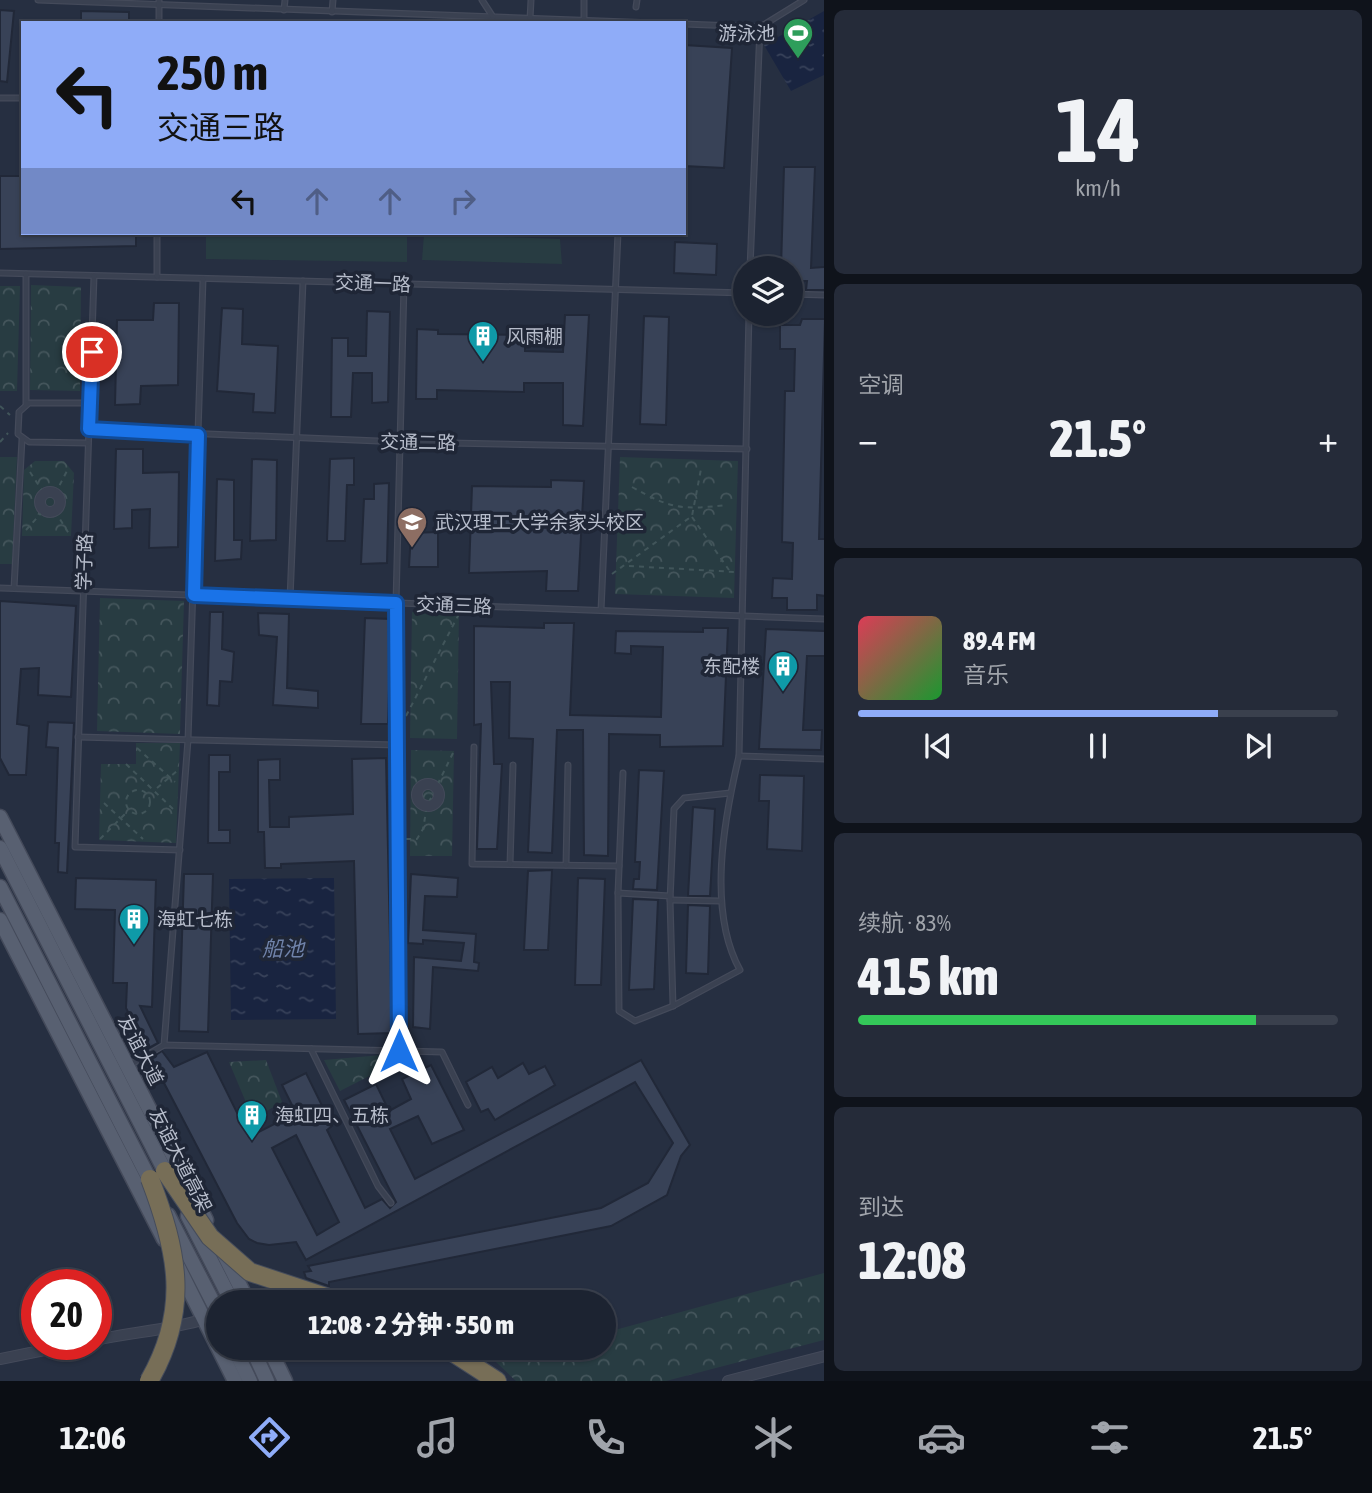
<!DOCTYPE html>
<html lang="zh">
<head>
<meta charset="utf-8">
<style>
  :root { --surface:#1c2331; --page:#252b39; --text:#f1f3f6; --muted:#a0a4ab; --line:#3a404d; --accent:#8facf8 }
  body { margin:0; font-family:"Asap Condensed","Noto Sans SC",sans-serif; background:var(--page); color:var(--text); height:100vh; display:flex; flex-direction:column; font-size:26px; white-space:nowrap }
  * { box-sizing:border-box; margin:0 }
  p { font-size:23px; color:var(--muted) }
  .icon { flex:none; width:38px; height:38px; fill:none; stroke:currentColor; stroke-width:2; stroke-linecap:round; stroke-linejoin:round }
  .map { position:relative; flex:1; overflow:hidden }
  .drawer { display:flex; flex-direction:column; gap:10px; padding:10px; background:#0f131b; width:548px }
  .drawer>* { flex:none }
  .guide { position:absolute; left:21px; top:21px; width:665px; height:214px; border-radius:0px; box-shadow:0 2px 5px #0004,0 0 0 2px var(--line); background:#8facf8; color:#111; overflow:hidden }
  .controls { position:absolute; left:733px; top:256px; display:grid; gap:14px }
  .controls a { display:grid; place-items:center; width:70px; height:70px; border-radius:50%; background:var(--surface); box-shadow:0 2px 5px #0004,0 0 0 2px var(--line); font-size:35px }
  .speed { position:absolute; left:21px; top:1269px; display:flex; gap:14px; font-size:35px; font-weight:700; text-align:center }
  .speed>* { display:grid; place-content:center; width:91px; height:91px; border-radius:50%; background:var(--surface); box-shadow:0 2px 5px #0004,0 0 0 2px var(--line); line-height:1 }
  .speed .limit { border:10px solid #d22; background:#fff; color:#111 }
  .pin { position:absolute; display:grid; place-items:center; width:60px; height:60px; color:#fff; margin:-30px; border:4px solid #fff; border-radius:50%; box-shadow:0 2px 7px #0007 }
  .me { position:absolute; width:77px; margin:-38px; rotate:0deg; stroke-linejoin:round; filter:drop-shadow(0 0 5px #0008) }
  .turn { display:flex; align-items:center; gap:24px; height:147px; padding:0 21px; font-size:32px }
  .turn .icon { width:91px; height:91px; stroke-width:2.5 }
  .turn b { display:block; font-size:49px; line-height:60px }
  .lanes { display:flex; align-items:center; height:66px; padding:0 21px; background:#0003; justify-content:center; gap:35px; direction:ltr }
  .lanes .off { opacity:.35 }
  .big { font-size:52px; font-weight:800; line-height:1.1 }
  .drawer .widget { flex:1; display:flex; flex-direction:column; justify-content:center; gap:10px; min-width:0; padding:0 24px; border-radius:10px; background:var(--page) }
  .drawer .dial { align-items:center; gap:0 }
  .dial b { font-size:91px; line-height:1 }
  .song { display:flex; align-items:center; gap:21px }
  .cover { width:84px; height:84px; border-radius:10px; background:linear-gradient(135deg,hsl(350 70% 55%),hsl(130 70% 35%)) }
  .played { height:7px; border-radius:4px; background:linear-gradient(90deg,var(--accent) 75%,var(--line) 75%) }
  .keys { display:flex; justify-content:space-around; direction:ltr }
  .heat { display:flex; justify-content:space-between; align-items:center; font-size:38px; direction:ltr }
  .charge { height:10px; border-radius:5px; background:linear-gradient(90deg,#34c759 83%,var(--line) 0) }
  .trip { position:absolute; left:206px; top:1290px; width:410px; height:70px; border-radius:35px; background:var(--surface); box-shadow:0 2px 5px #0004,0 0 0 2px var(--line); font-weight:800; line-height:70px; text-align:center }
  .tab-bar { display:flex; height:112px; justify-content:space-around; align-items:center; background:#0b0e14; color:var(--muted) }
  .tab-bar .icon { width:49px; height:49px }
  .tab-bar .selected { color:var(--accent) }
  .tab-bar b { font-size:32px; color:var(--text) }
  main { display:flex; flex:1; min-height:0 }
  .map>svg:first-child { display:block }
  .forest { fill:url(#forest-crowns) }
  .garden { fill:#283c42 }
  .water { fill:url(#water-ripples) }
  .building { fill:#384257; stroke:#212838; stroke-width:2; fill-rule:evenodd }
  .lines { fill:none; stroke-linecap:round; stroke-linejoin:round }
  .lane-casing { stroke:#444a5a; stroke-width:7 }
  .street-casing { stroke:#444a5a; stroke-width:12 }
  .primary-casing { stroke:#444a5a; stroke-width:17 }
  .highway-casing { stroke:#454c5b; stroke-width:20 }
  .path { stroke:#41555a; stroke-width:2; stroke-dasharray:5 5; stroke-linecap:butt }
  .lane { stroke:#3a4151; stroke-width:4.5 }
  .street { stroke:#3a4151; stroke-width:10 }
  .primary { stroke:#586071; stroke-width:14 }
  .highway { stroke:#776e57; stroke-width:18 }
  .highway-bridge-casing { stroke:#454c5b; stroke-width:20; stroke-linecap:butt }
  .highway-bridge { stroke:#776e57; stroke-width:18 }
  .route-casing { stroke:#114b97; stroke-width:18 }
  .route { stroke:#1a73e8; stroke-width:12 }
  .labels { text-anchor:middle; stroke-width:7; stroke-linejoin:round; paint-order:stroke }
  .poi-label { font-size:19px; fill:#b7bdcb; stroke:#1f2636; text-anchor:start }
  .street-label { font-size:19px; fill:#b7bdcb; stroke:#1f2636 }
  .water-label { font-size:21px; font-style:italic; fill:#7083aa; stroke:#1f2636 }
</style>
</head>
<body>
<main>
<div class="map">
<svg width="825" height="1381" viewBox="0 0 825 1381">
  <defs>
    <pattern id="forest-crowns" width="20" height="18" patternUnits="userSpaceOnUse" patternTransform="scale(1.75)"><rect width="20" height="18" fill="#283c42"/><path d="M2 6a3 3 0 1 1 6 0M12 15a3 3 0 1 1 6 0" fill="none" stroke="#45565c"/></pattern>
    <pattern id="water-ripples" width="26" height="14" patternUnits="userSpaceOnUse" patternTransform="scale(1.75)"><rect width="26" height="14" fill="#192440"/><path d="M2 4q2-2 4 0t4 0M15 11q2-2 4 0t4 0" fill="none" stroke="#38425a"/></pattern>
  </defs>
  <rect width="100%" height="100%" fill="#262f41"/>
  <g class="forest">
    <path d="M 31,285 L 81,287 L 80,391 L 30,390 Z"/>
    <path d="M 0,286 L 20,286 L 17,391 L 0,391 Z"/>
    <path d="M 0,457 L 17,457 L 12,564 L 0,564 Z"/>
    <path d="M 620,457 L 738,461 L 734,598 L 615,594 Z"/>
    <path d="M 35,461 L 64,461 L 74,473 L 71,536 L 22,536 L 24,470 Z"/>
    <path d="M 100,598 L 184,601 L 180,734 L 97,731 Z"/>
    <path d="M 412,612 L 459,613 L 457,739 L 410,738 Z"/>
    <path d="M 136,743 L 180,743 L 176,843 L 99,840 L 101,764 L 136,764 Z"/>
    <path d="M 411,750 L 454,751 L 452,856 L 410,856 Z"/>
    <path d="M 382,1055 L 391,1058 L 391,1065 L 340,1091 L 324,1060 Z"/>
    <path d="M 266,1060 L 282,1102 L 253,1119 L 229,1062 Z"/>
    <path d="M 824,1273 L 824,1340 L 666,1381 L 516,1381 L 496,1362 L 548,1348 L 604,1348 L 604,1333 Z"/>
  </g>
  <g class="garden">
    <path d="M 206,233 L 407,235 L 407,262 L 206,259 Z"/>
    <path d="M 424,234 L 560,239 L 562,264 L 422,260 Z"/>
  </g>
  <g class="water">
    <path d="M 824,11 L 824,75 L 791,91 L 764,45 Z"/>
    <path d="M 334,878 L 336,1019 L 231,1020 L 229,879 Z"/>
  </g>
  <g class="building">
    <path d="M 0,10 L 14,11 L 7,82 L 0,81 Z"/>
    <path d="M 81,11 L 129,12 L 129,23 L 81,23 Z"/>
    <path d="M 684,45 L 732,48 L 724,168 L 684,166 Z"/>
    <path d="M 784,167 L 815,167 L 811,268 L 825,267 L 825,290 L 806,290 L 807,281 L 791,281 L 791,268 L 781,268 Z"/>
    <path d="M 0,176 L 23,176 L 23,233 L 136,233 L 136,246 L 0,249 Z"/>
    <path d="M 675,242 L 717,244 L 716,275 L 674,273 Z"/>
    <path d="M 154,303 L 179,303 L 178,385 L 141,386 L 140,404 L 115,405 L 117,320 L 153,320 Z"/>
    <path d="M 222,308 L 243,309 L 242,344 L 278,346 L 275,413 L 253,412 L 254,394 L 217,391 Z"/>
    <path d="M 367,311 L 390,312 L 388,402 L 372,403 L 372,373 L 353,373 L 351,417 L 331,417 L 332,338 L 348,338 L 348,356 L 366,356 Z"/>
    <path d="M 565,315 L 589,315 L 583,426 L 563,425 L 563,383 L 524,383 L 524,392 L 437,390 L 437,399 L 416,399 L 417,329 L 438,330 L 438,334 L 525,335 L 525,351 L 563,352 Z"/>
    <path d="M 644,316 L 669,317 L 666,425 L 640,424 Z"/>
    <path d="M 802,319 L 825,319 L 819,539 L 825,539 L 825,596 L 817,595 L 817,610 L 787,610 L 787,598 L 772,598 L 773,578 L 792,579 L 793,543 L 782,542 L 785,391 L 794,391 L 795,349 L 780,349 L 780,325 L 800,325 Z"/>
    <path d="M 116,449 L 143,449 L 143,473 L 179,472 L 178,547 L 149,548 L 150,509 L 132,510 L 132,528 L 114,529 Z"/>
    <path d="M 354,458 L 354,485 L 347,485 L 345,541 L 327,541 L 330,459 Z"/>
    <path d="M 252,459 L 277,460 L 276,540 L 250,541 Z"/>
    <path d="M 217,479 L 234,480 L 234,540 L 242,540 L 241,559 L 215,561 Z"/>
    <path d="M 551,480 L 584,481 L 578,591 L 546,591 L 547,571 L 469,573 L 472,486 L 551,487 Z"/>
    <path d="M 389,483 L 387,563 L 361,564 L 364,499 L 374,499 L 374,484 Z"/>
    <path d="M 438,532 L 438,567 L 409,567 L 411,533 Z"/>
    <path d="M 0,601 L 76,606 L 71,697 L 38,695 L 39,668 L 21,669 L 17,724 L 29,726 L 26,775 L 9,775 L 0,758 Z"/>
    <path d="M 210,612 L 223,612 L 222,649 L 234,652 L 232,682 L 220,681 L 219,706 L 207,705 Z"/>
    <path d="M 258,613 L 289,614 L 287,688 L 318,691 L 318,708 L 273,705 L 277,637 L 259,635 Z"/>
    <path d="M 365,618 L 391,619 L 388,724 L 361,724 Z"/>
    <path d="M 544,623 L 574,623 L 570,715 L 661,717 L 663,647 L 631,646 L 631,654 L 615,653 L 616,631 L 703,632 L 703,628 L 728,628 L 723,746 L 660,747 L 660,735 L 609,734 L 608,856 L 584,855 L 583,730 L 557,730 L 552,853 L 528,852 L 533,739 L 509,738 L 510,682 L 491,682 L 494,764 L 502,764 L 497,849 L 477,849 L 481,724 L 474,725 L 474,626 L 544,628 Z"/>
    <path d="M 766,629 L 825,631 L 825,656 L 807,656 L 803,730 L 822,730 L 821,750 L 759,749 Z"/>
    <path d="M 48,722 L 74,723 L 67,873 L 58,872 L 59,843 L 55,843 L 58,748 L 46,747 Z"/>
    <path d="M 209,755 L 230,755 L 230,772 L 219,772 L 219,830 L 230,830 L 230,843 L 208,843 Z"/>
    <path d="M 386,758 L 392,1033 L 358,1034 L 354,861 L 281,864 L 281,868 L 265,868 L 264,832 L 258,832 L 258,760 L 280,759 L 280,780 L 269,780 L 270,827 L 289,827 L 289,817 L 353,814 L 352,759 Z"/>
    <path d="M 639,770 L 664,771 L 657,890 L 633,889 L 634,879 L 639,879 L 640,862 L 635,862 Z"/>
    <path d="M 760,775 L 804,776 L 802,851 L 767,849 L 769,801 L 759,801 Z"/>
    <path d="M 693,807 L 715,809 L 710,896 L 688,896 Z"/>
    <path d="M 552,870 L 548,950 L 524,950 L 528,871 Z"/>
    <path d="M 184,874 L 213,874 L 208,1032 L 179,1031 Z"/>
    <path d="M 411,874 L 458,878 L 457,897 L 425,896 L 423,930 L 476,934 L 474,962 L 479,963 L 478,971 L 433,967 L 430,1029 L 413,1027 L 414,957 L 461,961 L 464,943 L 423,940 L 423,944 L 408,943 Z"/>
    <path d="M 76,878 L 156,880 L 152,1007 L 140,1006 L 158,1043 L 147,1049 L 126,1008 L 127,983 L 113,983 L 115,910 L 75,909 Z"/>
    <path d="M 578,878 L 605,879 L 601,985 L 575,985 Z"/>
    <path d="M 633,899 L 658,900 L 654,989 L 629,990 Z"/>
    <path d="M 688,905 L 710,906 L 708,974 L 686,973 Z"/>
    <path d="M 162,1051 L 174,1067 L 207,1052 L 249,1137 L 296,1113 L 282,1085 L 306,1073 L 332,1126 L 327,1130 L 365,1208 L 382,1199 L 390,1208 L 396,1202 L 344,1100 L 376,1084 L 389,1111 L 411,1099 L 402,1079 L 431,1065 L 464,1130 L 432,1144 L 418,1116 L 390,1129 L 415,1179 L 641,1060 L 690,1145 L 681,1156 L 667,1195 L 611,1226 L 329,1282 L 329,1286 L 306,1278 L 304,1272 L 311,1271 L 308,1266 L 601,1208 L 648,1183 L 673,1143 L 635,1082 L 306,1260 L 296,1242 L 269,1245 L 257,1243 L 249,1239 L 237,1223 L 151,1058 ZM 296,1135 L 339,1222 L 317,1235 L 272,1148 Z"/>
    <path d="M 523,1063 L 529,1074 L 545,1066 L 555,1085 L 495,1120 L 488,1109 L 481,1112 L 466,1082 L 492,1067 L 498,1078 Z"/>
  </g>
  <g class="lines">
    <g class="lane-casing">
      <g id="lane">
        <path d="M 38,0 L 654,23"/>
        <path d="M 482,0 L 493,17"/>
        <path d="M 636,7 L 637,0"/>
        <path d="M 284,10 L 285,0"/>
        <path d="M 332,12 L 333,0"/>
        <path d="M 530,19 L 531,0"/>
        <path d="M 584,20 L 584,0"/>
        <path d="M 159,23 L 159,0"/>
        <path d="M 684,24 L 760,27"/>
        <path d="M 760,27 L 804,0"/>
        <path d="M 0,98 L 23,98"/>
        <path d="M 750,268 L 760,27"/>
        <path d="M 0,273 L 746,293"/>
        <path d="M 26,274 L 26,404"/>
        <path d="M 94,276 L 75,847 L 180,850"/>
        <path d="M 157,277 L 157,233"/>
        <path d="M 791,294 L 825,295"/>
        <path d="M 89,429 L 402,442 L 747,449"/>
        <path d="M 88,443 L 29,442 L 18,434 L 19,412 L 29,403 L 90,403"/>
        <path d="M 0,588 L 825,619"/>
        <path d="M 14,588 L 22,439"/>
        <path d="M 290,599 L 303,281"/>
        <path d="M 601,610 L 618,233"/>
        <path d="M 78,737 L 397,745"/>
        <path d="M 474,747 L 472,864 L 619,866"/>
        <path d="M 739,756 L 825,759"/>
        <path d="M 623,773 L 618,893 L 619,1011 L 635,1021 L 673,1006 L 740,970 C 707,911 724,819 739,756 L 749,313"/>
        <path d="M 510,864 L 513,765"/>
        <path d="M 566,865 L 568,765"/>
        <path d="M 618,893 L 670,896"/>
        <path d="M 670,900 L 720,901"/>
        <path d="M 673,1006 L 670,900 L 674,809 L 684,798 L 730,793"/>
        <path d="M 164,1045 L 188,740 L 203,279"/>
        <path d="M 311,1049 L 378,1186 L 391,1203"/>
        <path d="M 399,1051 L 396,603 L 404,284"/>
        <path d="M 130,1065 L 164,1045 L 442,1052 L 468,1105"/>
      </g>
    </g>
    <g class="street-casing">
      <g id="street">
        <circle cx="50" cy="502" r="10"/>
        <circle cx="428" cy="795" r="11"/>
        <path d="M 96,1340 C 133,1332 169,1330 205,1319"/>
        <path d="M 0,1359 L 74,1344"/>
        <path d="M 728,1381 L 825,1356"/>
      </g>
    </g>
    <g class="primary-casing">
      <g id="primary">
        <path d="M 0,817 L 206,1220"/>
        <path d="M 0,848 L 169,1179"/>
        <path d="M 0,887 L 154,1188"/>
        <path d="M 0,920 L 164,1239"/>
        <path d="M 168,1215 L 219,1314"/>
        <path d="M 188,1216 L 232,1302"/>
        <path d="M 222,1250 L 248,1302"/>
        <path d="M 176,1263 L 235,1381"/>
        <path d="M 234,1348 L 250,1381"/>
        <path d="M 252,1348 L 267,1381"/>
        <path d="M 269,1348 L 285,1381"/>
      </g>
    </g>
    <g class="highway-casing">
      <path id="highway" d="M 446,1348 L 497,1381"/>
    </g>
    <g class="path">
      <path d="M 0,406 L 10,415"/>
      <path d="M 0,442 L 8,433"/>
      <path d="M 30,472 L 45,495"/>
      <path d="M 632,487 C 671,509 682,510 726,505"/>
      <path d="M 55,494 L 68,469"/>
      <path d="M 55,511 L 69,534"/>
      <path d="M 692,517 L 729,570"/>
      <path d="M 26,530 L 44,510"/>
      <path d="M 629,566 L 735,572"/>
      <path d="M 612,574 L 692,516 L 701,469"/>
      <path d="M 406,716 L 460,612"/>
      <path d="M 137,748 L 175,782"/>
      <path d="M 126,764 L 174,810"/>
      <path d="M 157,788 L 177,771"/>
      <circle cx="138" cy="802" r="12"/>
      <path d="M 104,803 L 143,839"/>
      <path d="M 100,839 L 128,811"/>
      <path d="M 406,839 L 417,839 L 423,829 L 427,806 L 454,751"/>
    </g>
    <use href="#lane" class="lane"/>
    <use href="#street" class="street"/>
    <use href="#primary" class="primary"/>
    <use href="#highway" class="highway"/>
    <g class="highway-bridge-casing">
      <g id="highway-bridge">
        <path d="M 165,1171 L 210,1237 L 250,1272 L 341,1302"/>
        <path d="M 149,1381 C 190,1310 178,1252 150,1179"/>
      </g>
    </g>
    <use href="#highway-bridge" class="highway-bridge"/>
  </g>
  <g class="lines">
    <g class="route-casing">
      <path id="route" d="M 92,352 L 89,429 L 198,435 L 194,595 L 396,603 L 399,1051"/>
    </g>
    <use href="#route" class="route"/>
  </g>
  <defs>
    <g id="stadium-pin" transform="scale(1.575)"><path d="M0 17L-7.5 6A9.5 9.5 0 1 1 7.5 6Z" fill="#2e9e5b" stroke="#1f2636"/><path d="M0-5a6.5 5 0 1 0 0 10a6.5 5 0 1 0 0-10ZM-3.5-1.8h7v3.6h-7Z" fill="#fff"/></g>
    <g id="building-pin" transform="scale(1.575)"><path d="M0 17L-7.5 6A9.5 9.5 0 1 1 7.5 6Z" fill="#0f9aa8" stroke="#1f2636"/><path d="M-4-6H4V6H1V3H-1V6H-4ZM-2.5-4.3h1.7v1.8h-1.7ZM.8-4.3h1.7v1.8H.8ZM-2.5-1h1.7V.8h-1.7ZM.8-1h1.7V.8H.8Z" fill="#fff"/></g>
    <g id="university-pin" transform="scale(1.575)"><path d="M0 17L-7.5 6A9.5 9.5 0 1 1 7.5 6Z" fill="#8d6e63" stroke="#1f2636"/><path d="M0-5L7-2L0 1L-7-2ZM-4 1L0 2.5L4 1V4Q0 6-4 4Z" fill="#fff"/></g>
  </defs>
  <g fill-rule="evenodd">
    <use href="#stadium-pin" x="798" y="33"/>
    <use href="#building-pin" x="483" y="336"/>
    <use href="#university-pin" x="412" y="522"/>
    <use href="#building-pin" x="783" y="666"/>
    <use href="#building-pin" x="134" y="919"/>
    <use href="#building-pin" x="252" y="1115"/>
  </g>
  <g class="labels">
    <g class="poi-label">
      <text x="775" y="40" text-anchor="end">游泳池</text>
      <text x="506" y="343">风雨棚</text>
      <text x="435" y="529">武汉理工大学余家头校区</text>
      <text x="760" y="673" text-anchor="end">东配楼</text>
      <text x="157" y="926">海虹七栋</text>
      <text x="275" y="1122">海虹四、五栋</text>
    </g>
    <g class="street-label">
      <text transform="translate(373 283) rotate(2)" y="7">交通一路</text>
      <text transform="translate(418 442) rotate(1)" y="7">交通二路</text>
      <text transform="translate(84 562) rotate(-88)" y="7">学子路</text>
      <text transform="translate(454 605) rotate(2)" y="7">交通三路</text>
      <text transform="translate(141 1050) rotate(63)" y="7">友谊大道</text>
      <text transform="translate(181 1160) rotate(63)" y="7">友谊大道高架</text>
    </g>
    <g class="water-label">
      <text x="283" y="956">船池</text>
    </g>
  </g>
</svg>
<div class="controls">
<a><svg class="icon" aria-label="layers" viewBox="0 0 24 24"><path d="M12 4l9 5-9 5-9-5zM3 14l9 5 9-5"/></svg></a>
</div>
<div class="speed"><div class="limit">20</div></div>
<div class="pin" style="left:92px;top:352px;background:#d93025"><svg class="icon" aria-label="arrive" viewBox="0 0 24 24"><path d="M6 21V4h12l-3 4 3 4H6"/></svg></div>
<svg class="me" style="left:399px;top:1051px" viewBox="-20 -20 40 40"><path d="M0-17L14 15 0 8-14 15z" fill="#1a73e8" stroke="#fff" stroke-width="4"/></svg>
<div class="trip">12:08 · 2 分钟 · 550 m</div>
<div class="guide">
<div class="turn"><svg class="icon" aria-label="left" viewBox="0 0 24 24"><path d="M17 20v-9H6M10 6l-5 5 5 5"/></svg><div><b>250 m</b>交通三路</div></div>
<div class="lanes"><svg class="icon" aria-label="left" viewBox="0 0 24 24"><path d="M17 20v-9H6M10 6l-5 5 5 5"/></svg><svg class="icon off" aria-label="ahead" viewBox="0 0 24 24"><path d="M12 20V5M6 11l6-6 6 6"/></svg><svg class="icon off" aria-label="ahead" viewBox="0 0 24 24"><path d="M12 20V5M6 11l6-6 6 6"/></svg><svg class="icon off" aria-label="right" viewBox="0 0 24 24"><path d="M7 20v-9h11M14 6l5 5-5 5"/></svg></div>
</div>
</div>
<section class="drawer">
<div class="widget dial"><b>14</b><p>km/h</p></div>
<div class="widget"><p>空调</p>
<div class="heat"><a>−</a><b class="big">21.5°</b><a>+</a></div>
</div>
<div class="widget">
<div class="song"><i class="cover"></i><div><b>89.4 FM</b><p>音乐</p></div></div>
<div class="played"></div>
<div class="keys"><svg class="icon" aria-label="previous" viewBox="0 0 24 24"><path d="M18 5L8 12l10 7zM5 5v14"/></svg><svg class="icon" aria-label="pause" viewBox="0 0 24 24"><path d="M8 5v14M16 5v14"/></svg><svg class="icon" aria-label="next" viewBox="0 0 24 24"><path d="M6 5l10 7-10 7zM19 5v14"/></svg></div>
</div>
<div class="widget"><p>续航 · 83%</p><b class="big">415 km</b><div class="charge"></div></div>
<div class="widget"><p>到达</p><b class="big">12:08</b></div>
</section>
</main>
<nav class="tab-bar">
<b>12:06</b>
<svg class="icon selected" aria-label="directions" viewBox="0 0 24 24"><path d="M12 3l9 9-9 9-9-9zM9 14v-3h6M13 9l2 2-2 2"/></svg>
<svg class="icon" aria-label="music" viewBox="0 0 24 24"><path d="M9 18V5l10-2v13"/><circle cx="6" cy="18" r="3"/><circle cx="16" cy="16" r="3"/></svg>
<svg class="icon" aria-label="phone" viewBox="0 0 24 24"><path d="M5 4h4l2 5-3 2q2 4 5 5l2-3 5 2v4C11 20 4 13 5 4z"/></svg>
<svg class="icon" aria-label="climate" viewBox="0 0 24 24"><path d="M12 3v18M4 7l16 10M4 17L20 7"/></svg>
<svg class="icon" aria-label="car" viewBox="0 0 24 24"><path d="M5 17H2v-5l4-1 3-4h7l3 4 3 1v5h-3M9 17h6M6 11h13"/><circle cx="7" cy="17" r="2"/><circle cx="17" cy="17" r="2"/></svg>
<svg class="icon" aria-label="filters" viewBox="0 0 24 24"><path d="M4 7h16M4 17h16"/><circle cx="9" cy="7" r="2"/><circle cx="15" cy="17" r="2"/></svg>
<b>21.5°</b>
</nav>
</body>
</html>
